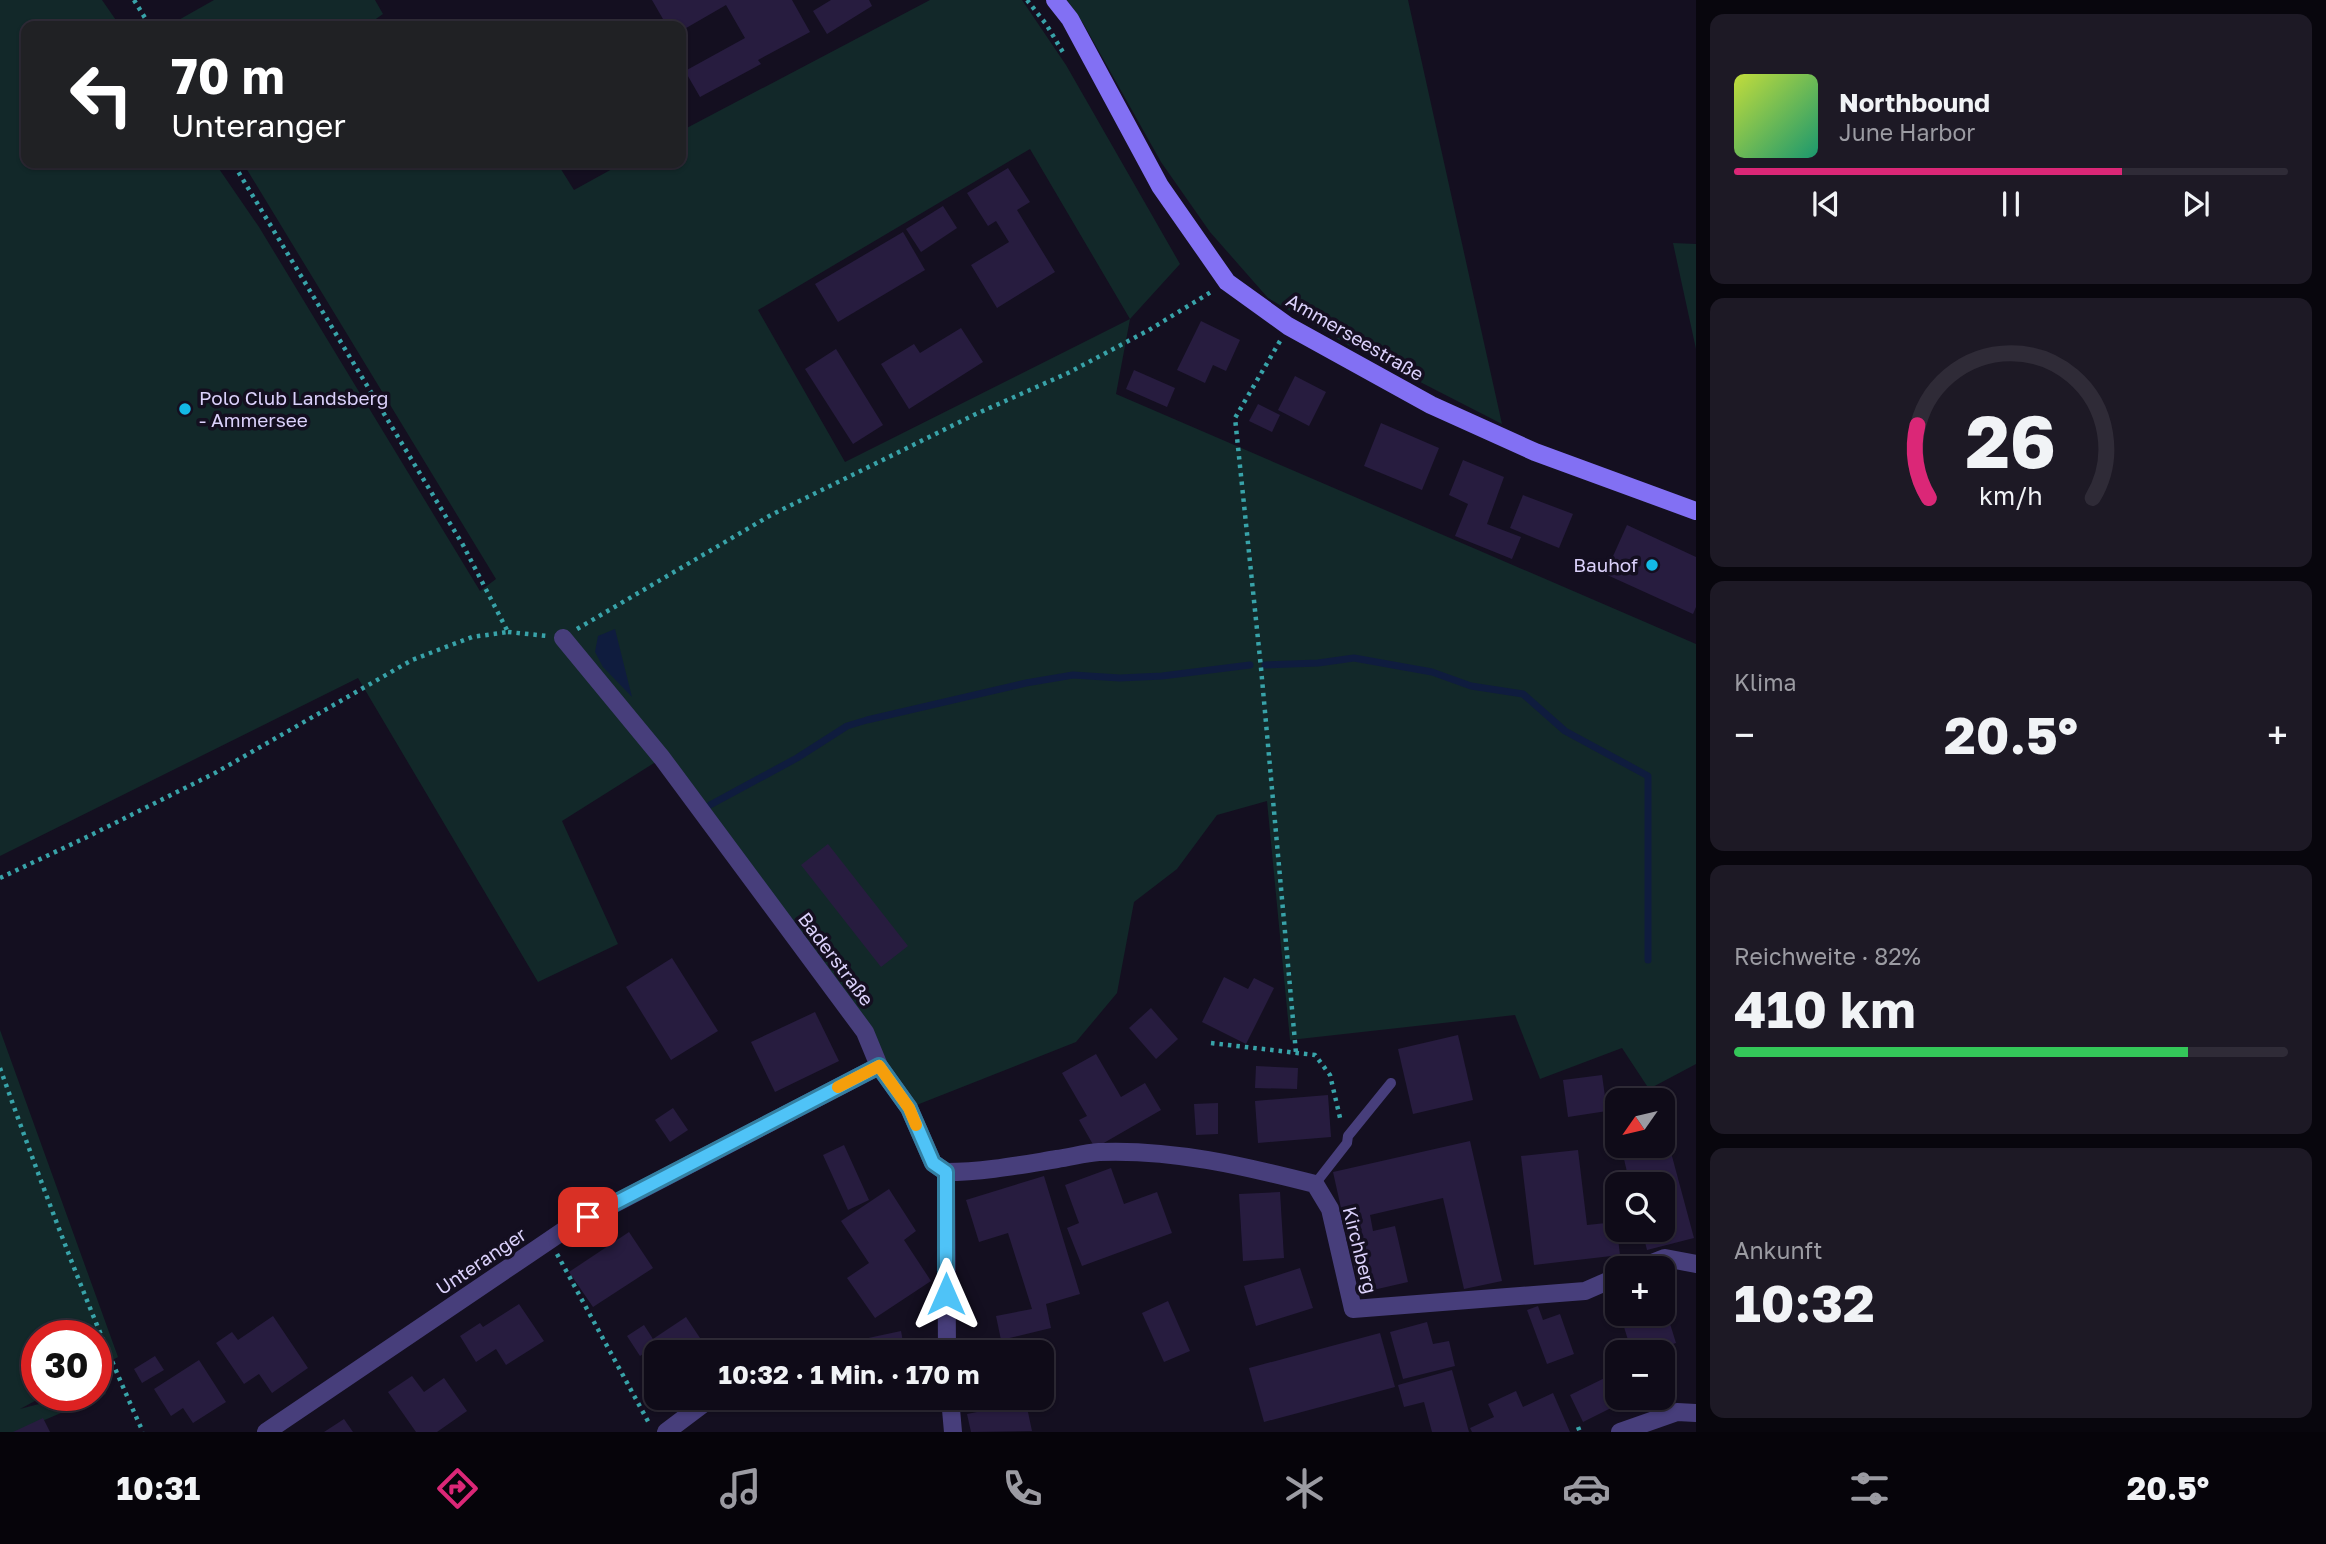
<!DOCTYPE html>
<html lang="de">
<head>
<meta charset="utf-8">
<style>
  :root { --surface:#0f0b18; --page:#1d1925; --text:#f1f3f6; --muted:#9b9ba2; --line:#2f2b37; --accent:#db2777 }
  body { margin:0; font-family:"Golos Text",sans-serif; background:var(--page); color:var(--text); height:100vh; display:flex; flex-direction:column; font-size:26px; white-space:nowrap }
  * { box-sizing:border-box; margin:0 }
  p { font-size:23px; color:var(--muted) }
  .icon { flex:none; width:38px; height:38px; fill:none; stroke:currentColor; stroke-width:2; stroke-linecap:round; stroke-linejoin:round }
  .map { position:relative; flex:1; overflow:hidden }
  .side { display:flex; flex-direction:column; gap:14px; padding:14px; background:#08060d; width:630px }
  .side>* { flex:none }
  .top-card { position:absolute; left:21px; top:21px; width:665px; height:147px; border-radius:14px; box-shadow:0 2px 5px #0004,0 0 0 2px var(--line); background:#202124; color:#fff; overflow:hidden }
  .needle { width:46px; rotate:236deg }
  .controls { position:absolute; left:1605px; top:1088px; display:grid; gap:14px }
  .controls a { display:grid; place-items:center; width:70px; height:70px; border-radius:14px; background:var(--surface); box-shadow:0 2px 5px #0004,0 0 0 2px var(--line); font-size:35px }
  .speed { position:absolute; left:21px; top:1320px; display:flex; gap:14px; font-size:35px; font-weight:700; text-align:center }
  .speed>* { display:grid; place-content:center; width:91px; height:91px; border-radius:50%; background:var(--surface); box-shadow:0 2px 5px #0004,0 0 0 2px var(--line); line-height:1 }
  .speed .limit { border:10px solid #d22; background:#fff; color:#111 }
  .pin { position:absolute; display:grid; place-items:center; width:60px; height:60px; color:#fff; margin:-30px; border-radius:14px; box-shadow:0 4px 10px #0006 }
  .me { position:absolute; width:77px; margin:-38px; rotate:0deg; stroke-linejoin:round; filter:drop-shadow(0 0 5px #0008) }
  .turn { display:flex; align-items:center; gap:24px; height:147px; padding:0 35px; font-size:32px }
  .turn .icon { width:91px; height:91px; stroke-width:2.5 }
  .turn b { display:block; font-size:49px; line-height:60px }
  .big { font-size:52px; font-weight:700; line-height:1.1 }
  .side .tile { flex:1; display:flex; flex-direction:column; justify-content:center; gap:10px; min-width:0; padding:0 24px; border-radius:14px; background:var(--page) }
  .side .dial { align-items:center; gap:0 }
  .dial svg { height:182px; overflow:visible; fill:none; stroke:var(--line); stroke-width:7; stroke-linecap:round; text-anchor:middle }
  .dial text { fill:var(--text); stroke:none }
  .song { display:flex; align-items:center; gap:21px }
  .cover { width:84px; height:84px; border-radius:10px; background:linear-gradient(135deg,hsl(70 70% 55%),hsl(160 70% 35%)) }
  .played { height:7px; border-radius:4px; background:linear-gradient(90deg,var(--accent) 70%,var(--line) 70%) }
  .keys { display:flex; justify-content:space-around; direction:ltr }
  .heat { display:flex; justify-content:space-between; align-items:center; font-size:38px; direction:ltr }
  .charge { height:10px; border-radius:5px; background:linear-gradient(90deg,#34c759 82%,var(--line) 0) }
  .trip { position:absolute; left:644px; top:1340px; width:410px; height:70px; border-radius:14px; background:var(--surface); box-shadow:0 2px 5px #0004,0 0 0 2px var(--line); font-weight:700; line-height:70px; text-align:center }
  .dock { display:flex; height:112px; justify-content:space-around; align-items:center; background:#06040a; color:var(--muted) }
  .dock .icon { width:49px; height:49px }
  .dock .on { color:var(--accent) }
  .dock b { font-size:32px; color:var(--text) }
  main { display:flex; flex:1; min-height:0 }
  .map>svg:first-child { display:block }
  .green { fill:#122829; fill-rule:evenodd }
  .water { fill:#0f1c3e }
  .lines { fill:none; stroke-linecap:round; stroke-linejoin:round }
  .stream { stroke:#0f1c3e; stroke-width:7 }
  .building { fill:#271c3f }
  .path { stroke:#38a3a9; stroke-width:4.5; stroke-dasharray:3.5 5; stroke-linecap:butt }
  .lane { stroke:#473e7b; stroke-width:10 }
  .street { stroke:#473e7b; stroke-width:18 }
  .secondary { stroke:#8270f3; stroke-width:18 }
  .route-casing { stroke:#337fa1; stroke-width:18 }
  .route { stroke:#4fc3f7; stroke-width:12 }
  .slow { stroke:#f59e0b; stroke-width:12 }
  .poi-dot { fill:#13b9e6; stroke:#140f20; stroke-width:2.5 }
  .labels { text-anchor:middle; stroke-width:7; stroke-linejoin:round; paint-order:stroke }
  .street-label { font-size:19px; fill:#dbd1fb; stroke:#140f20 }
  .poi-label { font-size:19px; fill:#dbd1fb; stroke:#140f20; text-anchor:start }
</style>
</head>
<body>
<main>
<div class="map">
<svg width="1696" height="1432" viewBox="0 0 1696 1432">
  <rect width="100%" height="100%" fill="#140f20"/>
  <g class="green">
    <path d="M 0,0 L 102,0 L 120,26 L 26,26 L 26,163 L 215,163 L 259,227 L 480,591 L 496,579 L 243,163 L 557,163 L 574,190 L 623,163 L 681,163 L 681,131 L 930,0 L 1022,0 L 1066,65 L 1180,264 L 1130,319 L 1116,394 L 1696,644 L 1696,1064 L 1649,1089 L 1622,1048 L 1540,1079 L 1515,1015 L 1290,1040 L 1267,801 L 1217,815 L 1177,869 L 1134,902 L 1117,993 L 1076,1042 L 909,1108 L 662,758 L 562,821 L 618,944 L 538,982 L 358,678 L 0,856 ZM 1030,149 L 1130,319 L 845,462 L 758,310 Z"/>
    <path d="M 214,0 L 375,0 L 383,14 L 366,26 L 168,26 Z"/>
    <path d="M 1067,0 L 1408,0 L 1502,424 L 1348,345 L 1268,298 L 1210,232 L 1161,162 L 1083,23 Z"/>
    <path d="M 1673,243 L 1696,244 L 1696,349 Z"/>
    <path d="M 0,1030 L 118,1357 L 96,1369 L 96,1335 L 37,1335 L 37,1395 L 46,1395 L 20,1409 L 54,1400 L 64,1395 L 96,1395 L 97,1377 L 106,1394 L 16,1432 L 0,1432 Z"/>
  </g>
  <path class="water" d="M 615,629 L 632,697 L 603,667 L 595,652 L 598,636 Z"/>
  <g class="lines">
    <g class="stream">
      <path d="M 1265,665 L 1318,663 L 1354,658 L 1432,672 L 1471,686 L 1523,694 L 1565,731 L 1648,776 L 1648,960"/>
      <path d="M 710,805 L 797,758 L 847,726 L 867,720 L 1026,683 L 1073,675 L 1120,678 L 1162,676 L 1250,665"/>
    </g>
  </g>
  <g class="building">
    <path d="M 652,0 L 792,0 L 810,32 L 758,60 L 761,64 L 700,97 L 685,71 L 745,38 L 726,5 L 681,31 L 681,26 L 667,26 Z"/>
    <path d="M 831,0 L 869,0 L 872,6 L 827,34 L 813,11 Z"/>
    <path d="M 1008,168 L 1030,202 L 1017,210 L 1055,272 L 997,308 L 971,265 L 1009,242 L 996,221 L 988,226 L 967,193 Z"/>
    <path d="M 943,206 L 957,228 L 921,252 L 906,229 Z"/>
    <path d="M 903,232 L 925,270 L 838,322 L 815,284 Z"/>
    <path d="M 1201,321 L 1240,340 L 1226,371 L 1213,365 L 1205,383 L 1177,370 Z"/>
    <path d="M 961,328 L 983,362 L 909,409 L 881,364 L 914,344 L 920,353 Z"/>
    <path d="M 836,349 L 883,425 L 853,444 L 805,369 Z"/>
    <path d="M 1134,370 L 1175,388 L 1167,407 L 1126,389 Z"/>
    <path d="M 1295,376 L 1326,392 L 1309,426 L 1278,410 Z"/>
    <path d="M 1258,404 L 1280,415 L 1272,432 L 1249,421 Z"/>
    <path d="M 1381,423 L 1439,448 L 1422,490 L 1364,466 Z"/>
    <path d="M 1463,460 L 1504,477 L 1487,524 L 1521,537 L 1512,559 L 1455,536 L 1468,504 L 1449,495 Z"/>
    <path d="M 1523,495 L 1573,514 L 1559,548 L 1510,528 Z"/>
    <path d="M 1627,525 L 1696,557 L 1696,607 L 1693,614 L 1605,574 Z"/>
    <path d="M 828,844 L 908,946 L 881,967 L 801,865 Z"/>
    <path d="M 672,958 L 718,1031 L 671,1060 L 626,987 Z"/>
    <path d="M 1224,977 L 1248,989 L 1254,978 L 1274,988 L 1246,1044 L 1202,1022 Z"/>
    <path d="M 1151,1008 L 1178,1039 L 1156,1059 L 1129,1028 Z"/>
    <path d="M 815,1012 L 839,1061 L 775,1092 L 751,1042 Z"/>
    <path d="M 1458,1035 L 1473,1100 L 1413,1114 L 1398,1049 Z"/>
    <path d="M 1096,1054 L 1121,1097 L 1145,1083 L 1161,1110 L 1095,1148 L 1079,1120 L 1087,1116 L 1062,1073 Z"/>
    <path d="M 1256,1066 L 1298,1068 L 1297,1089 L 1255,1088 Z"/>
    <path d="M 1602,1075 L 1607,1111 L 1568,1117 L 1563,1080 Z"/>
    <path d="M 1328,1095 L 1331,1137 L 1258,1143 L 1255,1101 Z"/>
    <path d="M 1218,1103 L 1218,1134 L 1196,1135 L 1194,1104 Z"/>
    <path d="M 673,1108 L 688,1130 L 670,1142 L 655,1120 Z"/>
    <path d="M 1662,1119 L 1694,1238 L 1647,1250 L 1642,1230 L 1662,1230 L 1662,1185 L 1630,1185 L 1621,1146 L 1662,1146 Z"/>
    <path d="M 1470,1141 L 1502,1281 L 1464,1289 L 1443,1198 L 1370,1215 L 1373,1231 L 1395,1226 L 1408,1282 L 1360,1293 L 1333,1172 Z"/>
    <path d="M 844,1145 L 869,1200 L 848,1210 L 823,1155 Z"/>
    <path d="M 1578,1150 L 1587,1225 L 1616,1222 L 1620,1255 L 1534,1265 L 1521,1156 Z"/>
    <path d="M 1111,1168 L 1124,1204 L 1157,1192 L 1172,1233 L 1082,1266 L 1067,1228 L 1079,1223 L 1065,1185 Z"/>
    <path d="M 1044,1176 L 1080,1294 L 1046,1304 L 1051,1328 L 1001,1340 L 996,1316 L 1032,1309 L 1008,1233 L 979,1242 L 966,1200 Z"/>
    <path d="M 889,1189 L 916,1231 L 904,1240 L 931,1281 L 875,1318 L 847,1278 L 869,1263 L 841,1221 Z"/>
    <path d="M 1280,1192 L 1284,1258 L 1243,1261 L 1239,1194 Z"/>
    <path d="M 629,1232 L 653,1268 L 593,1307 L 569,1272 Z"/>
    <path d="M 1300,1268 L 1313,1308 L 1256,1326 L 1244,1286 Z"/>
    <path d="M 1168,1301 L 1190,1351 L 1164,1362 L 1142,1313 Z"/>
    <path d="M 1663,1301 L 1676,1343 L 1663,1347 L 1677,1376 L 1662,1383 L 1662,1353 L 1657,1353 L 1662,1350 L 1662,1347 L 1644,1353 L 1632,1353 L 1620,1314 L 1662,1314 Z"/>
    <path d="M 519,1304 L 544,1341 L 506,1365 L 496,1349 L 476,1362 L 460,1336 L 480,1323 L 483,1327 Z"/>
    <path d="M 1538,1306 L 1543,1320 L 1560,1314 L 1574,1354 L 1547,1364 L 1527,1310 Z"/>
    <path d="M 273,1316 L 308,1368 L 272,1393 L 259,1374 L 244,1384 L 216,1343 L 232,1332 L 238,1340 Z"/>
    <path d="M 686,1317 L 708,1350 L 704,1353 L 662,1353 L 657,1344 L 640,1356 L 627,1336 L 644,1325 L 653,1339 Z"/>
    <path d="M 1427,1322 L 1433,1344 L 1449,1341 L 1455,1366 L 1403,1379 L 1390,1332 Z"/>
    <path d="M 901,1331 L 905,1353 L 861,1353 L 859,1340 Z"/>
    <path d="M 1380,1333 L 1395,1387 L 1264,1422 L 1249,1368 Z"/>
    <path d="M 155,1356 L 164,1370 L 142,1383 L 134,1369 Z"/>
    <path d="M 199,1360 L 226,1402 L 193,1423 L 183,1408 L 171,1416 L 154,1389 Z"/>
    <path d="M 1452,1370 L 1469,1432 L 1432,1432 L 1424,1402 L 1404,1407 L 1398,1385 Z"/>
    <path d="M 1617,1372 L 1617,1398 L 1631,1398 L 1583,1422 L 1570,1395 Z"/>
    <path d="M 412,1376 L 424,1392 L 444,1378 L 467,1411 L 437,1432 L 416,1432 L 388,1392 Z"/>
    <path d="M 1516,1391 L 1523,1407 L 1553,1393 L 1570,1432 L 1472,1432 L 1470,1428 L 1494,1417 L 1488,1404 Z"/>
    <path d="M 870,1398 L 901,1398 L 901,1399 L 872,1405 Z"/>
    <path d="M 979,1398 L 1025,1398 L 1032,1431 L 971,1432 L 967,1414 L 982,1411 Z"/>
    <path d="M 43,1418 L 50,1432 L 13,1432 Z"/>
    <path d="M 344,1419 L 353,1432 L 324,1432 Z"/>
  </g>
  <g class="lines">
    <g class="path">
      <path d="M 134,0 L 150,26"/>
      <path d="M 1027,0 L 1046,24 L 1064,54"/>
      <path d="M 1280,341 L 1235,418 L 1261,668 L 1296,1053"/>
      <path d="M 577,629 L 771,515 L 976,414 L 1068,373 L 1149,330 L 1211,292"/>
      <path d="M 508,632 L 547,636"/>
      <path d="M 0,878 L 89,836 L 215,773 L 412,660 L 472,637 L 508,632 L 463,545 L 233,163"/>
      <path d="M 1211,1043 L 1315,1055 L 1330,1075 L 1341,1122"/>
      <path d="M 0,1068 C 44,1191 89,1313 143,1432"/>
      <path d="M 557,1254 L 650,1425"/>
      <path d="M 1616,1355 L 1617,1357"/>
      <path d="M 1578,1427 L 1580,1432"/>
    </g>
    <path class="lane" d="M 1315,1184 L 1347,1143 L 1348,1136 L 1391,1083"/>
    <g class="street">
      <path d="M 563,638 L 662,758 L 865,1032 L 879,1066 L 909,1108 L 933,1163 L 946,1172"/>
      <path d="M 946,1172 C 984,1172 1020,1165 1057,1159 C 1071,1157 1085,1153 1099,1152 C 1173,1149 1244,1166 1315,1184 L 1330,1209 L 1353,1309 L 1585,1291 L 1617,1277"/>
      <path d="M 946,1172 L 947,1353"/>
      <path d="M 1637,1269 L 1665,1258 L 1696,1264"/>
      <path d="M 950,1398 L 953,1432"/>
      <path d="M 266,1432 L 566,1229 L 879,1066"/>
      <path d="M 666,1432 L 711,1398"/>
      <path d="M 1620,1432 L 1677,1412 L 1696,1413"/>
    </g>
    <path class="secondary" d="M 1055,0 L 1070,19 L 1160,186 L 1227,282 L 1288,326 L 1431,405 L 1535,452 L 1696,511"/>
  </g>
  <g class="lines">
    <g class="route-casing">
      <path id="route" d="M 588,1217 L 879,1066 L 909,1108 L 933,1163 L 946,1172 L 946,1294"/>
    </g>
    <use href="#route" class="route"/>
    <path class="slow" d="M 838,1087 L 879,1066 L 909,1108 L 916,1125"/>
  </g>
  <g class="poi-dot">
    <circle cx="185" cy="409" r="7"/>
    <circle cx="1652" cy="565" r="7"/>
  </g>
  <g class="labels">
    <g class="street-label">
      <text transform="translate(1355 337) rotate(30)" y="7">Ammerseestraße</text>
      <text transform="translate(836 959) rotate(53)" y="7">Baderstraße</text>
      <text transform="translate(1360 1250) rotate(76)" y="7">Kirchberg</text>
      <text transform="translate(481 1261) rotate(-34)" y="7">Unteranger</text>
    </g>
    <g class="poi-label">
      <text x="199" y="405">Polo Club Landsberg<tspan x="199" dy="22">- Ammersee</tspan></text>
      <text x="1638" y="572" text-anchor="end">Bauhof</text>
    </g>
  </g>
</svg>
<div class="controls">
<a><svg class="needle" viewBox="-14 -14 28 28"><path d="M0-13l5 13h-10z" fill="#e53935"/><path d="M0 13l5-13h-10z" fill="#9b9ba2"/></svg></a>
<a><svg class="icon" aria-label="search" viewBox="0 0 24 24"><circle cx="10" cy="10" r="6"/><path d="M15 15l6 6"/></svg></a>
<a>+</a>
<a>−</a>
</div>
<div class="speed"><div class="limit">30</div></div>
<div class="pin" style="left:588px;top:1217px;background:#d93025"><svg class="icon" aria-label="arrive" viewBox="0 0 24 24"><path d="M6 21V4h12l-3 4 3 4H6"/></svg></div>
<svg class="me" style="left:946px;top:1294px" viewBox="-20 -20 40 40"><path d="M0-17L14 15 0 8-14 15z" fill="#4fc3f7" stroke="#fff" stroke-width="4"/></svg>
<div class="trip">10:32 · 1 Min. · 170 m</div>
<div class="top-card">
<div class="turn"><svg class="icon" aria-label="left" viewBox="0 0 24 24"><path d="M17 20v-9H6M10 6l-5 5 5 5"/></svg><div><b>70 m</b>Unteranger</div></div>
</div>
</div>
<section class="side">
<div class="tile">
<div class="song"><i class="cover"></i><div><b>Northbound</b><p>June Harbor</p></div></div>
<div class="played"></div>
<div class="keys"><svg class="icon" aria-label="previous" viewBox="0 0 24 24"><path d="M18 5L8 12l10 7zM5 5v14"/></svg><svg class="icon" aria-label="pause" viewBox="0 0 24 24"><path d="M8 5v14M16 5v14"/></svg><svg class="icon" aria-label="next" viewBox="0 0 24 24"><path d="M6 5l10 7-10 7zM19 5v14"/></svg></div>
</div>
<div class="tile dial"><svg viewBox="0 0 100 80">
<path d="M14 69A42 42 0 1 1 86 69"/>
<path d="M14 69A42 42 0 0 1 9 37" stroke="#db2777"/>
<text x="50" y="56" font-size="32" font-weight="700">26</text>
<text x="50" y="72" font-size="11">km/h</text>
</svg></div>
<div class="tile"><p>Klima</p>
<div class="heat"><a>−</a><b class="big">20.5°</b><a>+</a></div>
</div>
<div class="tile"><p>Reichweite · 82%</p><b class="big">410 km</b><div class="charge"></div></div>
<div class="tile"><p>Ankunft</p><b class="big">10:32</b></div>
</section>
</main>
<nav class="dock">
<b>10:31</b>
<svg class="icon on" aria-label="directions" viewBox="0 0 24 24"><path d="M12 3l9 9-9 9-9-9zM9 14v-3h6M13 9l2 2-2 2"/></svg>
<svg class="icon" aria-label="music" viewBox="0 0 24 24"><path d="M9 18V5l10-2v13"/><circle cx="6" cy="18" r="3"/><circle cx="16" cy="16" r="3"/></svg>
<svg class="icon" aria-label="phone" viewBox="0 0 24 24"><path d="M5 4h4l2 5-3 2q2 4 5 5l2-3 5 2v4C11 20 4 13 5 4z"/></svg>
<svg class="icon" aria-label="climate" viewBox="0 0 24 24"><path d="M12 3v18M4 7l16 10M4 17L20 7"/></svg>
<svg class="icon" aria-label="car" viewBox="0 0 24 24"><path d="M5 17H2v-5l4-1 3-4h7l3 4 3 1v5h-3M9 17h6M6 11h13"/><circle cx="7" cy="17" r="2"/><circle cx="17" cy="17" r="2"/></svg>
<svg class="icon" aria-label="filters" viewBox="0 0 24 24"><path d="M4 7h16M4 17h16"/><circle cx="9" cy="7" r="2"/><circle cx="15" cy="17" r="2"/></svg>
<b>20.5°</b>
</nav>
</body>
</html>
